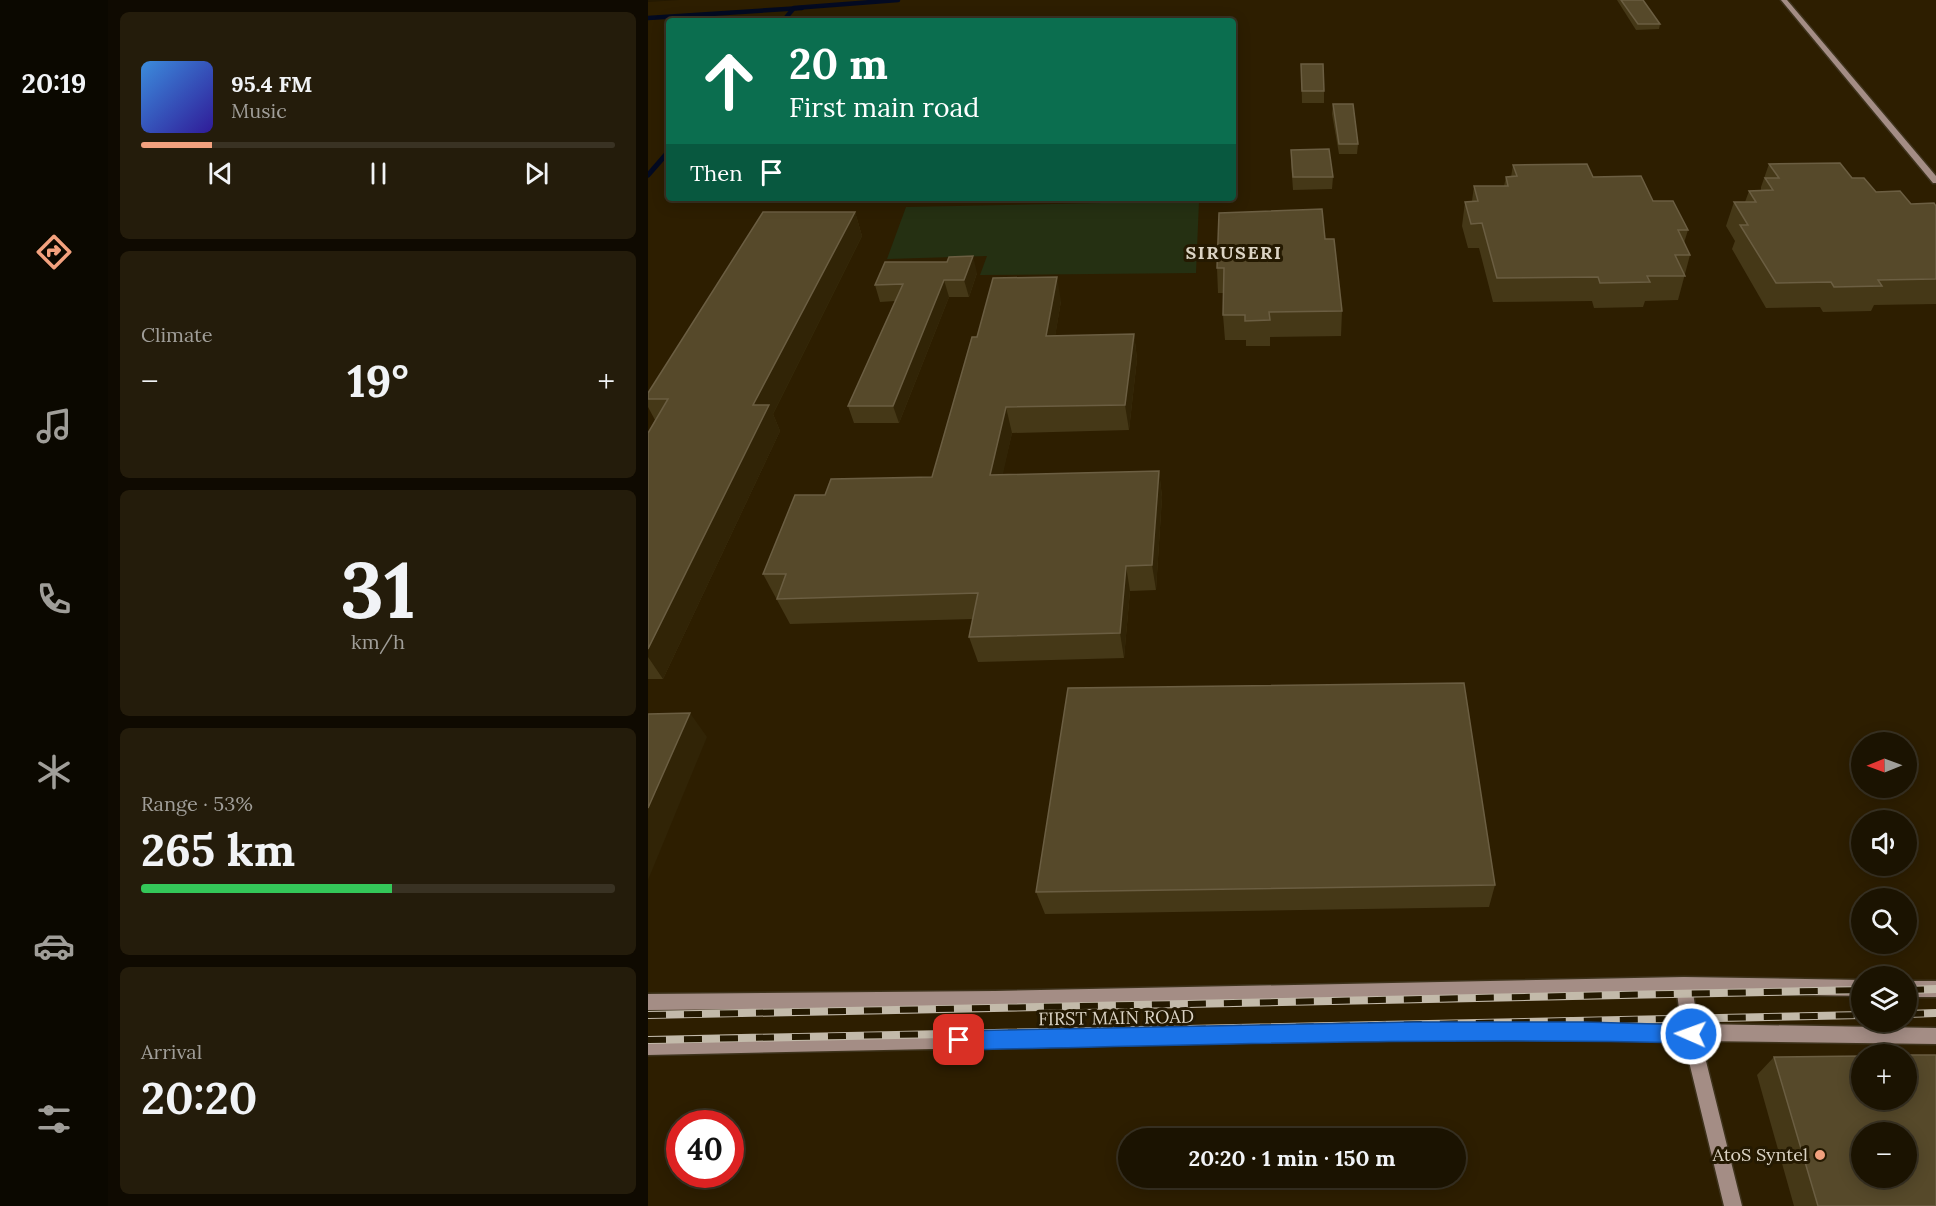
<!DOCTYPE html>
<html lang="en">
<head>
<meta charset="utf-8">
<style>
  :root { --surface:#1b1301; --page:#241c0b; --text:#f1f3f6; --muted:#a09e99; --line:#393223; --accent:#f2a17e }
  body { margin:0; font-family:Lora,serif; background:var(--page); color:var(--text); height:100vh; display:flex; flex-direction:column; font-size:22px; white-space:nowrap }
  * { box-sizing:border-box; margin:0 }
  p { font-size:20px; color:var(--muted) }
  .icon { flex:none; width:33px; height:33px; fill:none; stroke:currentColor; stroke-width:2; stroke-linecap:round; stroke-linejoin:round }
  .map { position:relative; flex:1; overflow:hidden }
  .details { display:flex; flex-direction:column; gap:12px; padding:12px; background:#0f0a01; width:540px }
  .details>* { flex:none }
  .banner { position:absolute; left:18px; top:18px; width:570px; height:183px; border-radius:6px; box-shadow:0 3px 15px #0003,0 0 0 2px var(--line); background:#0b6e4f; color:#fff; overflow:hidden }
  .needle { width:39px; rotate:269deg }
  .buttons { position:absolute; left:1203px; top:732px; display:grid; gap:12px }
  .buttons a { display:grid; place-items:center; width:66px; height:66px; border-radius:50%; background:var(--surface); box-shadow:0 3px 15px #0003,0 0 0 2px var(--line); font-size:30px }
  .speed { position:absolute; left:18px; top:1110px; display:flex; gap:12px; font-size:30px; font-weight:700; text-align:center }
  .speed>* { display:grid; place-content:center; width:78px; height:78px; border-radius:50%; background:var(--surface); box-shadow:0 3px 15px #0003,0 0 0 2px var(--line); line-height:1 }
  .speed .limit { border:9px solid #d22; background:#fff; color:#111 }
  .pin { position:absolute; display:grid; place-items:center; width:51px; height:51px; color:#fff; margin:-26px; border-radius:12px; box-shadow:0 3px 9px #0006 }
  .me { position:absolute; width:66px; margin:-33px; rotate:272deg; stroke-linejoin:round; filter:drop-shadow(0 0 4px #0008) }
  .turn { display:flex; align-items:center; gap:21px; height:126px; padding:0 24px; font-size:27px }
  .turn .icon { width:78px; height:78px; stroke-width:2.5 }
  .turn b { display:block; font-size:42px; line-height:51px }
  .then { display:flex; align-items:center; height:57px; padding:0 24px; background:#0003; gap:12px; font-size:22px }
  .big { font-size:45px; font-weight:800; line-height:1.1 }
  .details .widget { flex:1; display:flex; flex-direction:column; justify-content:center; gap:9px; min-width:0; padding:0 21px; border-radius:9px; background:var(--page) }
  .details .dial { align-items:center; gap:0 }
  .dial b { font-size:78px; line-height:1 }
  .song { display:flex; align-items:center; gap:18px }
  .cover { width:72px; height:72px; border-radius:9px; background:linear-gradient(135deg,hsl(210 70% 55%),hsl(250 70% 35%)) }
  .played { height:6px; border-radius:3px; background:linear-gradient(90deg,var(--accent) 15%,var(--line) 15%) }
  .keys { display:flex; justify-content:space-around; direction:ltr }
  .heat { display:flex; justify-content:space-between; align-items:center; font-size:33px; direction:ltr }
  .charge { height:9px; border-radius:4px; background:linear-gradient(90deg,#34c759 53%,var(--line) 0) }
  .trip { position:absolute; left:470px; top:1128px; width:348px; height:60px; border-radius:30px; background:var(--surface); box-shadow:0 3px 15px #0003,0 0 0 2px var(--line); font-weight:800; line-height:60px; text-align:center }
  main { display:flex; flex:1; min-height:0 }
  .tab-bar { display:flex; flex-direction:column; width:108px; justify-content:space-around; align-items:center; background:#0b0800; color:var(--muted) }
  .tab-bar .icon { width:42px; height:42px }
  .tab-bar .on { color:var(--accent) }
  .tab-bar b { font-size:27px; color:var(--text) }
  .map>svg:first-child { display:block }
  .built { fill:#2d1e00; fill-rule:evenodd }
  .green { fill:#253012 }
  .lines { fill:none; stroke-linecap:round; stroke-linejoin:round }
  .stream-far1 { stroke:#030a21; stroke-width:4.5 }
  .stream { stroke:#030a21; stroke-width:5 }
  .secondary-casing { stroke:#3e331c; stroke-width:3 }
  .secondary { fill:#a48d85; fill-rule:evenodd }
  .rail-casing { stroke:#c3baaa; stroke-width:8 }
  .rail { stroke:#241901; stroke-width:6; stroke-dasharray:18; stroke-linecap:butt }
  .wall { fill:#453817 }
  .shaded-wall { fill:#312406 }
  .building { fill:#56492a; stroke:#6b5e42; stroke-width:1.5; fill-rule:evenodd }
  .route { fill:#1a73e8; stroke:#114b97; stroke-width:1.5 }
  .poi-dot { fill:#f2a17e; stroke:#241901; stroke-width:2 }
  .labels { text-anchor:middle; stroke-width:6; stroke-linejoin:round; paint-order:stroke }
  .far-district-label { font-size:18px; font-weight:bold; letter-spacing:1.5px; fill:#dcd4c5; stroke:#241901 }
  .near-street-label { font-size:18px; fill:#dcd4c5; stroke:#241901 }
  .near-poi-label { font-size:18px; fill:#dcd4c5; stroke:#241901; text-anchor:end }
</style>
</head>
<body>
<main>
<nav class="tab-bar">
<b>20:19</b>
<svg class="icon on" aria-label="directions" viewBox="0 0 24 24"><path d="M12 3l9 9-9 9-9-9zM9 14v-3h6M13 9l2 2-2 2"/></svg>
<svg class="icon" aria-label="music" viewBox="0 0 24 24"><path d="M9 18V5l10-2v13"/><circle cx="6" cy="18" r="3"/><circle cx="16" cy="16" r="3"/></svg>
<svg class="icon" aria-label="phone" viewBox="0 0 24 24"><path d="M5 4h4l2 5-3 2q2 4 5 5l2-3 5 2v4C11 20 4 13 5 4z"/></svg>
<svg class="icon" aria-label="climate" viewBox="0 0 24 24"><path d="M12 3v18M4 7l16 10M4 17L20 7"/></svg>
<svg class="icon" aria-label="car" viewBox="0 0 24 24"><path d="M5 17H2v-5l4-1 3-4h7l3 4 3 1v5h-3M9 17h6M6 11h13"/><circle cx="7" cy="17" r="2"/><circle cx="17" cy="17" r="2"/></svg>
<svg class="icon" aria-label="filters" viewBox="0 0 24 24"><path d="M4 7h16M4 17h16"/><circle cx="9" cy="7" r="2"/><circle cx="15" cy="17" r="2"/></svg>
</nav>
<section class="details">
<div class="widget">
<div class="song"><i class="cover"></i><div><b>95.4 FM</b><p>Music</p></div></div>
<div class="played"></div>
<div class="keys"><svg class="icon" aria-label="previous" viewBox="0 0 24 24"><path d="M18 5L8 12l10 7zM5 5v14"/></svg><svg class="icon" aria-label="pause" viewBox="0 0 24 24"><path d="M8 5v14M16 5v14"/></svg><svg class="icon" aria-label="next" viewBox="0 0 24 24"><path d="M6 5l10 7-10 7zM19 5v14"/></svg></div>
</div>
<div class="widget"><p>Climate</p>
<div class="heat"><a>−</a><b class="big">19°</b><a>+</a></div>
</div>
<div class="widget dial"><b>31</b><p>km/h</p></div>
<div class="widget"><p>Range · 53%</p><b class="big">265 km</b><div class="charge"></div></div>
<div class="widget"><p>Arrival</p><b class="big">20:20</b></div>
</section>
<div class="map">
<svg width="1288" height="1206" viewBox="0 0 1288 1206">
  <rect width="100%" height="100%" fill="#241901"/>
  <path class="built" d="M 31,0 L 1288,0 L 1288,1206 L 0,1206 L 0,2 ZM 21,21 L 585,21 L 585,198 L 21,198 ZM 1214,742 L 1258,742 L 1258,788 L 1214,788 ZM 1214,820 L 1258,820 L 1258,866 L 1214,866 ZM 1214,898 L 1258,898 L 1258,944 L 1214,944 ZM 1214,976 L 1258,976 L 1258,1022 L 1214,1022 ZM 1214,1054 L 1258,1054 L 1258,1100 L 1214,1100 ZM 32,1124 L 82,1124 L 82,1174 L 32,1174 ZM 1214,1132 L 1258,1132 L 1258,1178 L 1214,1178 ZM 480,1138 L 807,1138 L 807,1178 L 480,1178 Z"/>
  <path class="green" d="M 551,201 L 548,273 L 332,275 L 339,256 L 239,259 L 258,207 Z"/>
  <g class="lines">
    <g class="stream-far1">
      <path d="M 0,18 L 154,8"/>
      <path d="M 135,21 L 146,8 L 250,0"/>
    </g>
    <path class="stream" d="M 0,175 L 21,151"/>
    <g class="secondary-casing">
      <g id="secondary">
        <path d="M 1133,0 L 1139,0 L 1288,176 L 1288,183 L 1285,183 Z"/>
        <path d="M 1036,977 L 1214,980 L 1214,996 L 1045,993 L 1050,1024 L 1288,1028 L 1288,1044 L 1053,1041 L 1094,1206 L 1076,1206 L 1036,1041 L 767,1039 L 0,1055 L 0,1039 L 767,1023 L 1033,1024 L 1029,993 L 347,1007 L 0,1010 L 0,994 L 347,991 Z"/>
        <rect x="1258" y="981" width="30" height="16"/>
      </g>
    </g>
    <use href="#secondary" class="secondary"/>
    <g class="rail-casing">
      <g id="rail">
        <path d="M 1258,990 L 1288,989"/>
        <path d="M 1258,1014 L 1288,1013"/>
        <path d="M 0,1015 L 1214,990"/>
        <path d="M 0,1040 L 1214,1015"/>
      </g>
    </g>
    <use href="#rail" class="rail"/>
  </g>
  <g class="wall">
    <path d="M 969,0 L 995,0 L 1012,24 L 1011,29 L 988,30 Z"/>
    <path d="M 653,64 L 676,91 L 676,103 L 654,103 Z"/>
    <path d="M 685,104 L 710,144 L 709,154 L 691,154 L 684,114 Z"/>
    <path d="M 643,150 L 685,177 L 684,189 L 645,190 L 643,162 Z"/>
    <path d="M 1121,164 L 1204,178 L 1228,192 L 1263,204 L 1288,206 L 1288,304 L 1226,305 L 1223,311 L 1175,312 L 1172,307 L 1118,308 L 1084,249 L 1087,241 L 1078,226 L 1086,202 L 1097,202 L 1101,191 L 1113,190 L 1113,187 Z"/>
    <path d="M 865,165 L 945,177 L 1005,201 L 1040,230 L 1036,243 L 1042,255 L 1030,300 L 997,301 L 995,307 L 946,308 L 944,301 L 845,302 L 831,248 L 820,248 L 814,226 L 817,202 L 824,201 L 826,186 L 856,186 L 858,177 L 863,177 Z"/>
    <path d="M 207,212 L 214,236 L 125,414 L 132,431 L 15,679 L 0,679 L 0,433 L 7,420 L 0,407 L 0,393 Z"/>
    <path d="M 677,239 L 694,311 L 693,336 L 622,337 L 622,346 L 598,346 L 598,340 L 577,340 L 575,315 L 575,293 L 570,293 L 569,268 Z"/>
    <path d="M 329,273 L 321,297 L 301,297 L 251,423 L 206,423 L 200,406 L 247,301 L 232,302 L 227,285 Z"/>
    <path d="M 413,301 L 407,336 L 486,334 L 489,359 L 481,430 L 364,433 L 354,475 L 511,471 L 514,497 L 508,590 L 482,591 L 476,658 L 330,662 L 321,637 L 325,619 L 142,624 L 115,574 L 177,495 L 284,477 L 329,337 Z"/>
    <path d="M 847,885 L 841,907 L 397,914 L 388,892 Z"/>
    <path d="M 1126,1057 L 1288,1206 L 1146,1206 L 1109,1075 Z"/>
  </g>
  <g class="shaded-wall">
    <path d="M 207,212 L 214,236 L 125,414 L 132,431 L 15,679 L 0,657 L 0,649 L 105,405 Z"/>
    <path d="M 325,256 L 329,273 L 321,297 L 316,280 Z"/>
    <path d="M 409,277 L 413,301 L 403,361 L 398,336 Z"/>
    <path d="M 296,280 L 301,297 L 251,423 L 245,406 Z"/>
    <path d="M 486,334 L 489,359 L 481,430 L 477,405 Z"/>
    <path d="M 358,407 L 364,433 L 349,501 L 342,475 Z"/>
    <path d="M 511,471 L 514,497 L 508,590 L 504,565 Z"/>
    <path d="M 478,566 L 482,591 L 476,658 L 472,633 Z"/>
    <path d="M 42,713 L 59,737 L 0,880 L 0,808 Z"/>
  </g>
  <g class="building">
    <path d="M 973,0 L 995,0 L 1012,24 L 990,24 Z"/>
    <path d="M 653,64 L 675,64 L 676,91 L 654,91 Z"/>
    <path d="M 685,104 L 705,104 L 710,144 L 691,144 Z"/>
    <path d="M 681,149 L 685,177 L 645,177 L 643,150 Z"/>
    <path d="M 1192,163 L 1204,178 L 1216,178 L 1228,192 L 1252,191 L 1263,204 L 1286,203 L 1288,206 L 1288,279 L 1230,280 L 1234,286 L 1186,287 L 1183,282 L 1128,283 L 1092,225 L 1100,225 L 1086,202 L 1108,202 L 1101,191 L 1125,190 L 1117,178 L 1131,178 L 1121,164 Z"/>
    <path d="M 939,164 L 945,177 L 993,176 L 1005,201 L 1025,201 L 1040,230 L 1030,230 L 1042,255 L 1027,255 L 1037,276 L 999,276 L 1002,282 L 952,283 L 950,277 L 849,278 L 834,223 L 823,224 L 817,202 L 830,201 L 826,186 L 860,186 L 858,177 L 869,176 L 865,165 Z"/>
    <path d="M 674,209 L 677,239 L 686,239 L 694,311 L 621,312 L 622,320 L 597,321 L 597,315 L 575,315 L 576,268 L 569,268 L 571,213 Z"/>
    <path d="M 115,212 L 207,212 L 105,405 L 121,405 L 0,649 L 0,433 L 20,399 L 0,399 L 0,393 Z"/>
    <path d="M 325,256 L 316,280 L 296,280 L 245,406 L 200,406 L 255,284 L 227,285 L 237,262 L 299,262 L 301,257 Z"/>
    <path d="M 409,277 L 398,336 L 486,334 L 477,405 L 358,407 L 342,475 L 511,471 L 504,565 L 478,566 L 472,633 L 321,637 L 330,593 L 129,599 L 138,574 L 115,574 L 147,495 L 177,495 L 183,479 L 284,477 L 324,337 L 329,337 L 345,278 Z"/>
    <path d="M 816,683 L 847,885 L 388,892 L 420,688 Z"/>
    <path d="M 42,713 L 0,808 L 0,714 Z"/>
    <path d="M 1258,1055 L 1288,1055 L 1288,1206 L 1170,1206 L 1126,1057 L 1214,1056 L 1214,1100 L 1258,1100 ZM 1214,1132 L 1258,1132 L 1258,1178 L 1214,1178 Z"/>
  </g>
  <path class="route" d="M 766,1022 L 936,1022 L 1043,1025 L 1050,1028 L 1052,1034 L 1050,1041 L 1043,1043 C 799,1037 555,1045 311,1050 L 305,1047 L 302,1040 L 305,1034 L 311,1031 Z"/>
  <circle class="poi-dot" cx="1172" cy="1155" r="6"/>
  <g class="labels">
    <g class="far-district-label">
      <text x="586" y="259">SIRUSERI</text>
    </g>
    <g class="near-street-label">
      <text transform="translate(468 1018) rotate(-1)" y="6">FIRST MAIN ROAD</text>
    </g>
    <g class="near-poi-label">
      <text x="1160" y="1161">AtoS Syntel</text>
    </g>
  </g>
</svg>
<div class="buttons">
<a><svg class="needle" viewBox="-14 -14 28 28"><path d="M0-13l5 13h-10z" fill="#e53935"/><path d="M0 13l5-13h-10z" fill="#a09e99"/></svg></a>
<a><svg class="icon" aria-label="sound" viewBox="0 0 24 24"><path d="M4 9h4l5-4v14l-5-4H4zM17 9q2 3 0 6"/></svg></a>
<a><svg class="icon" aria-label="search" viewBox="0 0 24 24"><circle cx="10" cy="10" r="6"/><path d="M15 15l6 6"/></svg></a>
<a><svg class="icon" aria-label="layers" viewBox="0 0 24 24"><path d="M12 4l9 5-9 5-9-5zM3 14l9 5 9-5"/></svg></a>
<a>+</a>
<a>−</a>
</div>
<div class="speed"><div class="limit">40</div></div>
<div class="pin" style="left:311px;top:1040px;background:#d93025"><svg class="icon" aria-label="arrive" viewBox="0 0 24 24"><path d="M6 21V4h12l-3 4 3 4H6"/></svg></div>
<svg class="me" style="left:1043px;top:1034px" viewBox="-20 -20 40 40"><circle r="17" fill="#1a73e8" stroke="#fff" stroke-width="3"/><path d="M0-11L8 9 0 5-8 9z" fill="#fff"/></svg>
<div class="trip">20:20 · 1 min · 150 m</div>
<div class="banner">
<div class="turn"><svg class="icon" aria-label="ahead" viewBox="0 0 24 24"><path d="M12 20V5M6 11l6-6 6 6"/></svg><div><b>20 m</b>First main road</div></div>
<div class="then">Then<svg class="icon" aria-label="arrive" viewBox="0 0 24 24"><path d="M6 21V4h12l-3 4 3 4H6"/></svg></div>
</div>
</div>
</main>
</body>
</html>
